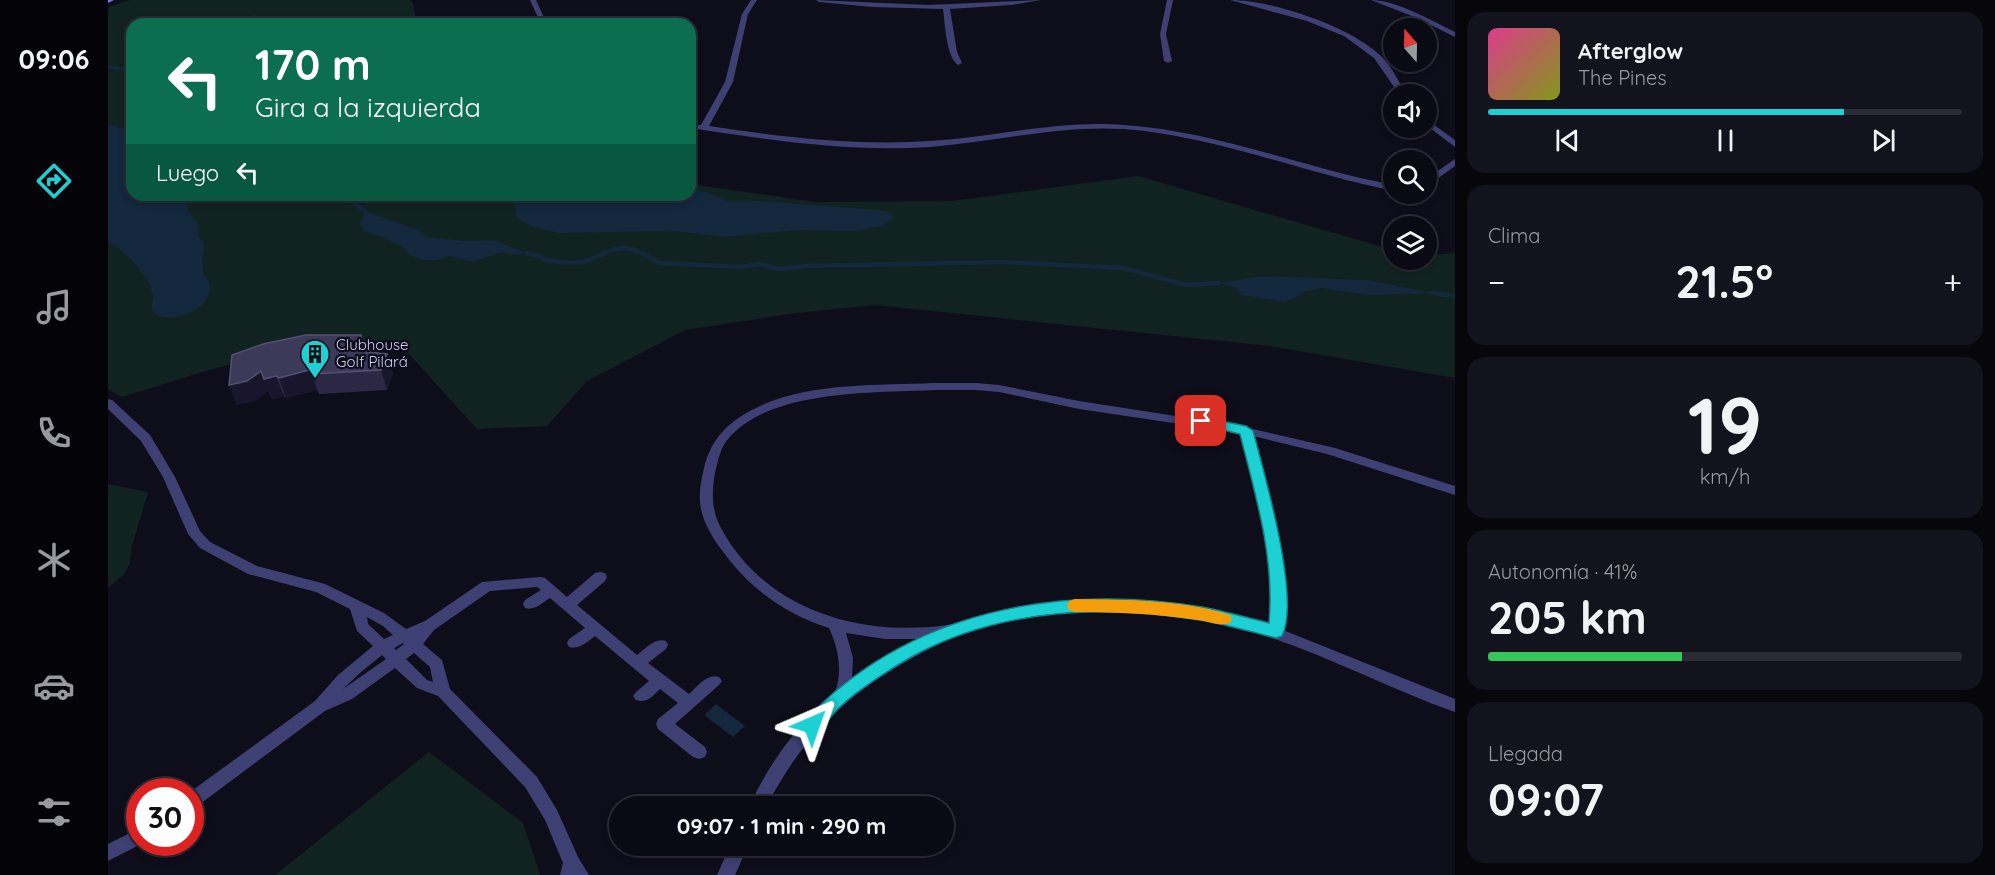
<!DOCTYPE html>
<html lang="es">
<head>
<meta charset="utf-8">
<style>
  :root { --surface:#0a0a14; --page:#13131d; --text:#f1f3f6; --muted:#999aa0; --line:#2a2b34; --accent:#1cd0d4 }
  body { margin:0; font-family:Quicksand,sans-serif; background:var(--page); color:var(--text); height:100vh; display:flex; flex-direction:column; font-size:22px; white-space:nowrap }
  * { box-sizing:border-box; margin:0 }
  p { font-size:20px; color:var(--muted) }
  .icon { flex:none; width:33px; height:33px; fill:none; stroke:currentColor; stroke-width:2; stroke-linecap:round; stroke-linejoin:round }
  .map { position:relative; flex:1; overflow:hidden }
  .details { display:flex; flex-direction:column; gap:12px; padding:12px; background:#06060b; width:540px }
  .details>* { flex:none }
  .hud { position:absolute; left:18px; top:18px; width:570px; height:183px; border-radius:18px; box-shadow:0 3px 9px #0003,0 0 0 2px var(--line); background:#0b6e4f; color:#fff; overflow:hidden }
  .needle { width:39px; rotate:340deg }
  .buttons { position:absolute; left:1275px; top:18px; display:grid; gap:12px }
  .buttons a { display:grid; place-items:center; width:54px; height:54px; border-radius:50%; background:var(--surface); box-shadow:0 3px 9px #0003,0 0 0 2px var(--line); font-size:30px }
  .speed { position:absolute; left:18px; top:778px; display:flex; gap:12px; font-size:30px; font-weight:700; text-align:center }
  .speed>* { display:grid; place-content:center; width:78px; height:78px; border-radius:50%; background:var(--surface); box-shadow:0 3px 9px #0003,0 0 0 2px var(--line); line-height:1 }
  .speed .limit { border:9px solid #d22; background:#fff; color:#111 }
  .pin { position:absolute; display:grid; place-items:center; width:51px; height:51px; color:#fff; margin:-26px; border-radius:12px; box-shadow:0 3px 9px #0006 }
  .me { position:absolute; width:66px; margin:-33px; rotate:43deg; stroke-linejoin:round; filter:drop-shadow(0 0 4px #0008) }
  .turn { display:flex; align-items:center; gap:21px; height:126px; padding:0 30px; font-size:27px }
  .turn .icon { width:78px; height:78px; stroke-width:2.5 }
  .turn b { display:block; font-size:42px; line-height:51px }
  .then { display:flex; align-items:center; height:57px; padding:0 30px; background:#0003; gap:12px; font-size:22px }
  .big { font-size:45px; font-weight:800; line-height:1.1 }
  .details .tile { flex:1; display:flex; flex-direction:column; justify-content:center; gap:9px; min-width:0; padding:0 21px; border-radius:18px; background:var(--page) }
  .details .dial { align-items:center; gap:0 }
  .dial b { font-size:78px; line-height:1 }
  .song { display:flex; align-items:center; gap:18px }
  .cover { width:72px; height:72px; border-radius:9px; background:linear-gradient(135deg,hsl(330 70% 55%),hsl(70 70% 35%)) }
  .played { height:6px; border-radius:3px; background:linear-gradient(90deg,var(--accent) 75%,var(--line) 75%) }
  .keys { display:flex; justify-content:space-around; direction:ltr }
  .heat { display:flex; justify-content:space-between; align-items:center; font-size:33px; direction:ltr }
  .charge { height:9px; border-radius:4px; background:linear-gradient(90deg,#34c759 41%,var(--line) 0) }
  .trip { position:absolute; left:501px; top:796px; width:345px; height:60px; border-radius:30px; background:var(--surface); box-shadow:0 3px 9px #0003,0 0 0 2px var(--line); font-weight:800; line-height:60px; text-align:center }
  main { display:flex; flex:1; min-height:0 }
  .tab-bar { display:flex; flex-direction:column; width:108px; justify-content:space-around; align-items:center; background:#040408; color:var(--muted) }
  .tab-bar .icon { width:42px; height:42px }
  .tab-bar .active { color:var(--accent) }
  .tab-bar b { font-size:27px; color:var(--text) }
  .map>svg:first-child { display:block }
  .green { fill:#112321 }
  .water { fill:#13273d }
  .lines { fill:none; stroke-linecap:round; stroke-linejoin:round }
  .stream-far1 { stroke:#13273d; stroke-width:3 }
  .stream { stroke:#13273d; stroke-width:4.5 }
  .street { fill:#3e4073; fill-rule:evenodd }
  .secondary { fill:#7077ec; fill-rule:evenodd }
  .wall { fill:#2b2745 }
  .shaded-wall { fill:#18152c }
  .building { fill:#3d3959; stroke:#545072; stroke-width:1.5 }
  .route { fill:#1cd0d4; stroke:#12878a; stroke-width:1.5 }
  .slow { fill:#f59e0b }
  .labels { text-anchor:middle; stroke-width:4.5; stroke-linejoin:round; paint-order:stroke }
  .poi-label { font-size:15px; fill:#ceccf8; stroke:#0e0d1a; text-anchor:start }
</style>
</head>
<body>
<main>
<nav class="tab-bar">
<b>09:06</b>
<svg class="icon active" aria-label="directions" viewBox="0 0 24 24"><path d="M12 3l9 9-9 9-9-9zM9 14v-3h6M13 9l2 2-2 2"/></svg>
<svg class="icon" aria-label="music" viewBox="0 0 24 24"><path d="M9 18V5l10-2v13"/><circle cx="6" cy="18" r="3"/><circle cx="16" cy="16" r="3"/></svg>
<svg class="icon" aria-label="phone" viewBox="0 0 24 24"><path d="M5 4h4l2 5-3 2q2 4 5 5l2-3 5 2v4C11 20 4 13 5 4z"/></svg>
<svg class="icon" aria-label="climate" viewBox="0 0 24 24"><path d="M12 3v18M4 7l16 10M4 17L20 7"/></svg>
<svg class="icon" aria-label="car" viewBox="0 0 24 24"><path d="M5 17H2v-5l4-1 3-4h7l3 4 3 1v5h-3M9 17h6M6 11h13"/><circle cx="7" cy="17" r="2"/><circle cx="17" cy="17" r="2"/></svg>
<svg class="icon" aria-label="filters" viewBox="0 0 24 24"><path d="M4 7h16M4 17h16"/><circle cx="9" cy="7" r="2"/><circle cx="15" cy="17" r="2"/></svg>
</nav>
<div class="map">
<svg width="1347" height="875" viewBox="0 0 1347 875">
  <rect width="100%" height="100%" fill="#0e0d1a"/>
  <g class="green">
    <path d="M 22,0 L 302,0 L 305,3 L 309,24 L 24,24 L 24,195 L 582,195 L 582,184 L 707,202 L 845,201 L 1030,176 L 1285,250 L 1286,260 L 1318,260 L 1319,255 L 1347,253 L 1347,378 L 1162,346 L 767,305 L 689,313 L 577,330 L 479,381 L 439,426 L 369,429 L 291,343 L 175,350 L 91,373 L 14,397 L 0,389 L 0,7 Z"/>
    <path d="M 0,484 L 40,492 L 24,546 L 22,563 L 16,574 L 0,588 Z"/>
    <path d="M 321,752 L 415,823 L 432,875 L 167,875 Z"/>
  </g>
  <g class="water">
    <path d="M 147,15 L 161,18 L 165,24 L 106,24 Z"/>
    <path d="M 0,124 L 24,131 L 24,195 L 80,195 L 79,211 L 90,223 L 91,238 L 96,242 C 96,252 93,261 95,270 C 95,275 99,278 101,283 C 106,301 84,314 69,317 C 59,318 50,319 44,310 C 43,304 45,301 45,296 C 44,278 15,249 0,241 Z"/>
    <path d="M 582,190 L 598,192 L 620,201 L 650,201 L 772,210 L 781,212 L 786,218 L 774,226 L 748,231 L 690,230 L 618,237 L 566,231 L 451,233 L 425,227 L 408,218 L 406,195 L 582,195 Z"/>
    <path d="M 257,211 L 310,230 L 318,237 L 357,241 L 385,240 L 419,253 L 404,255 L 394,252 L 365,262 L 342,256 L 329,260 L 314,260 L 301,255 L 296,248 L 277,238 L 257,232 L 252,224 Z"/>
    <path d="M 1153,276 L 1260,280 L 1323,293 L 1262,295 L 1213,288 L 1192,293 L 1188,298 L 1176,302 L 1133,295 L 1128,288 L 1111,283 Z"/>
    <path d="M 608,704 L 637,726 L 625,737 L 596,715 Z"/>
  </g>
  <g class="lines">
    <path class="stream-far1" d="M 0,67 L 24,70"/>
    <g class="stream">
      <path d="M 234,195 L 257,211"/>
      <path d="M 419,253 L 434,257 L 436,260 C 447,261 462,264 474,262 C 489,259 502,247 518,248 C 531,249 540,258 552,263 L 634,267 L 651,264 L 671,269 L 698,266 L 895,262 L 1016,268 L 1078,285 L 1111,283"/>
      <path d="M 1323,293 L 1347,296"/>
    </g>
    <g class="street">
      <path d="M 422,0 L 428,0 L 439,24 L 433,24 Z"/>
      <path d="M 643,0 L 649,0 L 640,14 L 625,82 L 601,126 C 674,137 748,146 822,141 C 887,137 951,120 1016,125 C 1108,131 1195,168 1286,185 L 1286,191 C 1195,173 1108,136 1016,129 C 950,125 886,142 822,147 C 741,152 661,140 582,128 L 582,124 L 593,125 L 617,82 L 634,14 Z"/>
      <path d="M 708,0 L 820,5 L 933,0 L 903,5 L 842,9 L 849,52 L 854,63 L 850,65 C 838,57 837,23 835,9 L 765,7 L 711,2 Z"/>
      <path d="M 1059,0 L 1065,0 L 1058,34 L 1064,61 L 1060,63 L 1056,61 L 1052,34 Z"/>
      <path d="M 1122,0 C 1164,0 1242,26 1273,56 C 1284,66 1290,82 1299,94 L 1291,94 L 1266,58 L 1236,36 L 1199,21 Z"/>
      <path d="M 1263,0 C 1289,0 1324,21 1347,32 L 1347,37 L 1309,18 Z"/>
      <path d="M 1318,119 L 1347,140 L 1347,147 L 1318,125 Z"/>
      <path d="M 1347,159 L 1347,166 L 1318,187 L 1318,179 Z"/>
      <path d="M 826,383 L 868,383 L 891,385 L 971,401 L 1132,426 L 1227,448 L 1347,486 L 1347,495 L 1219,454 L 1145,436 C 1163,502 1182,561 1175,630 L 1347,699 L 1347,712 C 1281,689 1219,655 1152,634 C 1091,614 1023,607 958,612 C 939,613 919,615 900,620 C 881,625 862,633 843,636 L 841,639 C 756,680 702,722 658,807 L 641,807 C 655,776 674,747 697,721 C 705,713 724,700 727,692 C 735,671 730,647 721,628 C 675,613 641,588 613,549 C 604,537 596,523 593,509 C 590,495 593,481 596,468 C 602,444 614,428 635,415 C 690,381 764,386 826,383 ZM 826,390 L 868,390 L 891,392 L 971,409 L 1133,433 C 1149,497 1168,560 1161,625 C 1097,604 1028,596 960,601 C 939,602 918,604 898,610 C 880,615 863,621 845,624 C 756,639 656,611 612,526 C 603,509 604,491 607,473 C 610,461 612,448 620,439 C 661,389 767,393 826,390 ZM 738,633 L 777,639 L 813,639 L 771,662 L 744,680 L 745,658 Z"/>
      <path d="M 0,399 L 4,400 L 42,435 L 67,477 L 92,531 L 102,542 L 149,566 L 217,584 L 276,613 L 298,629 L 317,621 L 374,582 L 432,577 L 437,578 L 459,597 L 487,573 L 492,572 L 497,573 L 499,577 L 497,581 L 469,605 L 529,655 C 538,648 547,637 558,641 L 560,645 L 558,649 L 540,663 L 581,694 C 589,687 599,673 611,677 L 614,681 L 611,685 L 567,724 L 597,747 L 599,752 L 597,757 L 591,759 L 585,757 L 550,729 L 548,724 L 550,719 L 570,703 L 552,689 C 545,696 538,704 528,700 L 525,696 L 528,692 L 541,681 L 487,636 C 479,642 471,650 461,647 L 459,643 L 461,639 L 477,628 L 442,598 C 434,603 426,611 417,608 L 415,604 L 417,600 L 433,590 L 429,587 L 382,591 L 326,630 L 315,644 L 334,660 L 342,689 L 429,777 L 449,810 L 470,857 L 481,875 L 452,875 L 455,863 L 437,820 L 417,787 L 330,696 L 309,688 L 287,668 L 244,699 L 217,711 L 88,807 L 82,809 L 82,792 L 207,701 L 230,675 L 265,646 L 249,631 L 242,609 L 208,592 L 140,574 L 92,548 L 80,534 L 55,477 L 33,441 L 0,409 ZM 259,617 L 275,626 L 285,635 L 276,639 L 260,624 ZM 295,643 L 296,644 L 288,650 L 286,648 ZM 306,653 L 322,667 L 325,682 L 319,680 L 298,659 ZM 274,655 L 278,659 L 235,689 L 253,672 Z"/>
      <path d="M 32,828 L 32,843 L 35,843 L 0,861 L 0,844 Z"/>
      <path d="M 622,846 L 640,846 L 627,875 L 609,875 Z"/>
    </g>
    <path class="secondary" d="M 0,0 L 6,0 L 0,3 Z"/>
  </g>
  <path class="wall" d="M 255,341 L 262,341 L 266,353 L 285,373 L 279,390 L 211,394 L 209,390 L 178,398 L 176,396 L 164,399 L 160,391 L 147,401 L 129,405 L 121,385 Z"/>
  <g class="shaded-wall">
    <path d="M 253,335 L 259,352 L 262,341 L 268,360 L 264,372 L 259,355 L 253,341 Z"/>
    <path d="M 279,354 L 285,373 L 279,390 L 273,370 Z"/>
    <path d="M 205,369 L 204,374 L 209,390 L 178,398 L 171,378 Z"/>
    <path d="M 153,371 L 168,376 L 176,396 L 164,399 L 160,391 L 147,401 L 129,405 L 121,385 Z"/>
  </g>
  <path class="building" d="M 198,335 L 253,335 L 253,341 L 262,341 L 259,352 L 279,354 L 273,370 L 204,374 L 205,369 L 171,378 L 168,376 L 156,379 L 153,371 L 139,381 L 121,385 L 124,355 L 155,344 Z"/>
  <path class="route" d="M 1093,417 L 1138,426 L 1145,431 C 1156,473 1193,599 1174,636 L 1168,638 C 1143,632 1118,624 1092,620 C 993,604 893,608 803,657 C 784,668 751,689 735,704 C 726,711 720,724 710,730 C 706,733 702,732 697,731 L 695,725 L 697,720 C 801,611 949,583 1094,607 C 1116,611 1139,618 1161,623 C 1167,559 1148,496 1132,434 L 1088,424 L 1086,421 L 1088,418 Z"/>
  <path class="slow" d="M 967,599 C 1018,600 1073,599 1122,615 L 1124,619 L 1122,623 C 1112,627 1100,621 1090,620 C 1048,614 1009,612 967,612 L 961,610 L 959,606 L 961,601 Z"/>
  <defs>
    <g id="building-pin" transform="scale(1.5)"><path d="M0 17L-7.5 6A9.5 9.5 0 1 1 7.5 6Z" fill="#1cd0d4" stroke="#0e0d1a"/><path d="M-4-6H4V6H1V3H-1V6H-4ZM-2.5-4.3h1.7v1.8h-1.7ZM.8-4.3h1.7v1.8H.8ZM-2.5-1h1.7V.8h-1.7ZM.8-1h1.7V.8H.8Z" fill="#111"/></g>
  </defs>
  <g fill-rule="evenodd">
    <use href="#building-pin" x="207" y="354"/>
  </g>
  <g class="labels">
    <g class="poi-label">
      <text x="228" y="350">Clubhouse<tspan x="228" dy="17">Golf Pilará</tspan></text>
    </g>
  </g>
</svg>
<div class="buttons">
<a><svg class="needle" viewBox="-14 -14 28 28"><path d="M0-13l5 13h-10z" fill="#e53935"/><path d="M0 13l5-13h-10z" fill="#999aa0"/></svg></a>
<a><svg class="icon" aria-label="sound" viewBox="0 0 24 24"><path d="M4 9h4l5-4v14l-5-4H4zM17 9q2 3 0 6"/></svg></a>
<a><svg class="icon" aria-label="search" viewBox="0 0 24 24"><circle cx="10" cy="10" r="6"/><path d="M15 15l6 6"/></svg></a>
<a><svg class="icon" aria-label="layers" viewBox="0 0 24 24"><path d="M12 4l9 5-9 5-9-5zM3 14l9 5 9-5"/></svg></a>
</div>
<div class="speed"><div class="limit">30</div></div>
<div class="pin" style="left:1093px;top:421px;background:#d93025"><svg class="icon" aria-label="arrive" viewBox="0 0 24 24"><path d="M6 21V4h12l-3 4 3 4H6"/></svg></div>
<svg class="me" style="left:704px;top:725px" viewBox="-20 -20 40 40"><path d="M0-17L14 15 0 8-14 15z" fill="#1cd0d4" stroke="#fff" stroke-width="4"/></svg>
<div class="trip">09:07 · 1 min · 290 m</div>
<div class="hud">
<div class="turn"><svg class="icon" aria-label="left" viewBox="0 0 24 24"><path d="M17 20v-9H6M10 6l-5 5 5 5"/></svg><div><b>170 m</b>Gira a la izquierda</div></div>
<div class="then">Luego<svg class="icon" aria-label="left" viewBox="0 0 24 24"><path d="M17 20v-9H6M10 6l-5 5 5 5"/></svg></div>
</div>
</div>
<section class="details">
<div class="tile">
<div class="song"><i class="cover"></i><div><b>Afterglow</b><p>The Pines</p></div></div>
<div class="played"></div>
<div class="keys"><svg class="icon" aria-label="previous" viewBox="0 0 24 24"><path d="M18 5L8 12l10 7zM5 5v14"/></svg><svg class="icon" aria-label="pause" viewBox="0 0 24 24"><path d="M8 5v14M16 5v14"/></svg><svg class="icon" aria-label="next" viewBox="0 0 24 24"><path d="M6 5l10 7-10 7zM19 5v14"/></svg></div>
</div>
<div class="tile"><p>Clima</p>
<div class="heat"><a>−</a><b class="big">21.5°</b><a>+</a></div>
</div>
<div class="tile dial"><b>19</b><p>km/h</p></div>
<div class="tile"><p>Autonomía · 41%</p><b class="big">205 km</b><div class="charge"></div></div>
<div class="tile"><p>Llegada</p><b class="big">09:07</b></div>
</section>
</main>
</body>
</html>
